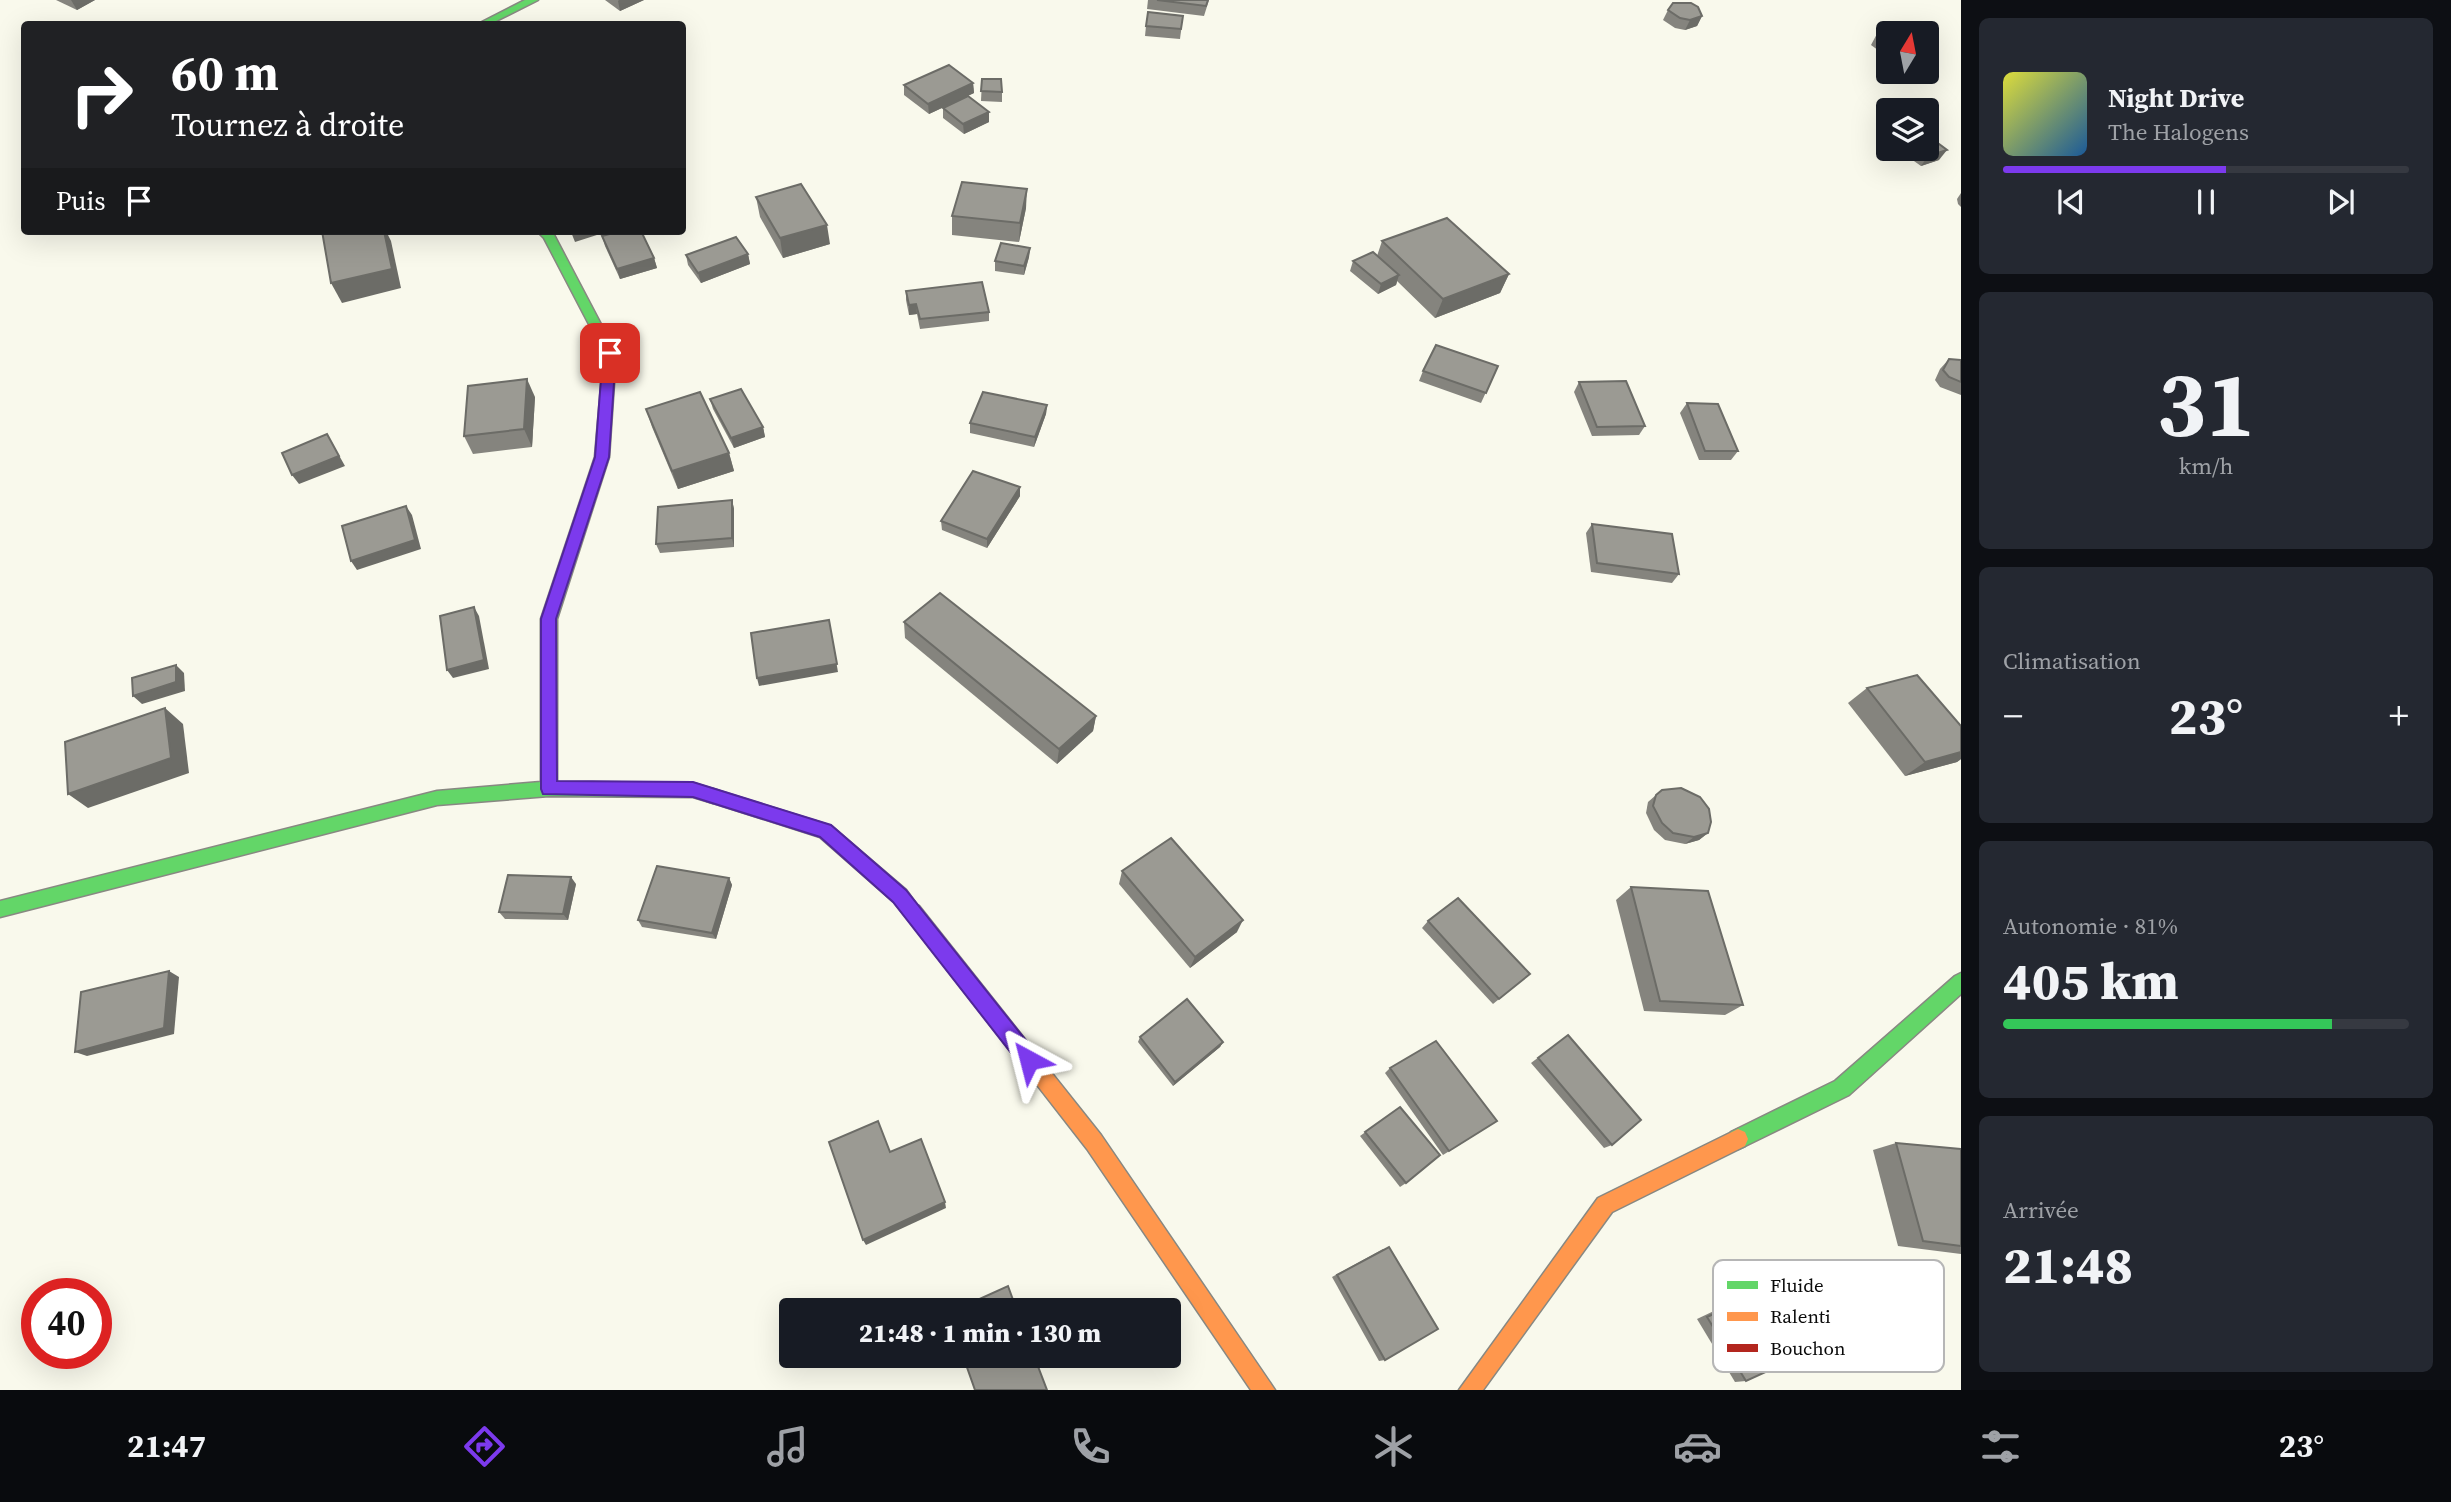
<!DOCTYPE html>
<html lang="fr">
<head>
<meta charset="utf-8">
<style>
  :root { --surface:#171b24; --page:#242831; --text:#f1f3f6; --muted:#9ea1a6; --line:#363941; --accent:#7c3aed }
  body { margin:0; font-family:"Source Serif 4",serif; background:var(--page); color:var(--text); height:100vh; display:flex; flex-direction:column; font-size:26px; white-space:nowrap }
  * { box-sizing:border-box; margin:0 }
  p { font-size:23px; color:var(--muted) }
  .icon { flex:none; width:38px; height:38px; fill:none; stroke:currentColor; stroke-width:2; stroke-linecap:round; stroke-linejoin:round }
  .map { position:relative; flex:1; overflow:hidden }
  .panel { display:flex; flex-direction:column; gap:18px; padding:18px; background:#0d0f14; width:490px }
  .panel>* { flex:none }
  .banner { position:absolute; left:21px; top:21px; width:665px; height:214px; border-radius:7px; box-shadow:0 7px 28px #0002; background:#202124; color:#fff; overflow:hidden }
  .needle { width:46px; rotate:10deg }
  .tools { position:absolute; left:1876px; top:21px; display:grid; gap:14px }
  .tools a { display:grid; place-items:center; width:63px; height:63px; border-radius:7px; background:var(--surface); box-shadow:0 7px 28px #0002; font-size:35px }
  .speed { position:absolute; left:21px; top:1278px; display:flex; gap:14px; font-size:35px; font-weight:700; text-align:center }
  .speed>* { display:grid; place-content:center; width:91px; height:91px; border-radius:50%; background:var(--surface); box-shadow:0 7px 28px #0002; line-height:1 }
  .speed .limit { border:10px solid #d22; background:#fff; color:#111 }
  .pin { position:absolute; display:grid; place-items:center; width:60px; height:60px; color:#fff; margin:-30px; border-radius:14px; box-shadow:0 4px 10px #0006 }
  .me { position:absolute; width:77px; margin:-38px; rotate:322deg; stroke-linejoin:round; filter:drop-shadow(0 0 5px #0008) }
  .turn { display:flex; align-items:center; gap:24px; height:147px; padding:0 35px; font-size:32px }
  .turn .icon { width:91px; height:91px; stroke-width:2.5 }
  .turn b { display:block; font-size:49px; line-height:60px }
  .then { display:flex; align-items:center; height:66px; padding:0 35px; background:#0003; gap:14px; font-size:26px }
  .big { font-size:52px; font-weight:800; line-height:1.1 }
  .panel .tile { flex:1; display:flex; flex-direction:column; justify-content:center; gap:10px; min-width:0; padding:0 24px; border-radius:10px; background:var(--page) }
  .panel .dial { align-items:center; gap:0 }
  .dial b { font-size:91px; line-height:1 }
  .song { display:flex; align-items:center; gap:21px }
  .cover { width:84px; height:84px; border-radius:10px; background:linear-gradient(135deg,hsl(60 70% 55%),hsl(210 70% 35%)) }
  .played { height:7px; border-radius:4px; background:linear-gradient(90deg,var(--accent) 55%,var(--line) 55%) }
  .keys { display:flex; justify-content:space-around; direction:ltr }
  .heat { display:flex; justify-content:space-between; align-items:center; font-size:38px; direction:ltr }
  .charge { height:10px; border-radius:5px; background:linear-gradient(90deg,#34c759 81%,var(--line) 0) }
  .trip { position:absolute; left:779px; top:1298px; width:402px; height:70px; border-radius:7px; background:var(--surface); box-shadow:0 7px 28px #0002; font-weight:800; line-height:70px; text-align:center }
  .tab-bar { display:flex; height:112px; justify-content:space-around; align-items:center; background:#090b0e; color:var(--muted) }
  .tab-bar .icon { width:49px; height:49px }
  .tab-bar .selected { color:var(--accent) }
  .tab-bar b { font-size:32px; color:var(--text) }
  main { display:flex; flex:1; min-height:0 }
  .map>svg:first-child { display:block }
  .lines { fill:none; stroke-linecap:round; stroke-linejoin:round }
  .fast-casing { stroke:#888882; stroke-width:3 }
  .slow-casing { stroke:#888882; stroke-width:3 }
  .jam-casing { stroke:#888882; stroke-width:3 }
  .fast { fill:#63d668; fill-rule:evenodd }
  .slow { fill:#ff974d; fill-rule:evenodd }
  .jam { fill:#b3261e; fill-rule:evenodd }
  .wall { fill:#85847e }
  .shaded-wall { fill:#6c6c67 }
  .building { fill:#9b9a93; stroke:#6c6c67; stroke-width:2 }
  .route { fill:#7c3aed; stroke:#51269a; stroke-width:2 }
  .key { fill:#fff; stroke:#b6b6b6; stroke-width:2 }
  .key-label { font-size:19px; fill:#0a0a0a }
</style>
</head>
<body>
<main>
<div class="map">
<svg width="1961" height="1390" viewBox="0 0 1961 1390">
  <rect width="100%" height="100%" fill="#f9f9ec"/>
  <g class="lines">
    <g class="fast-casing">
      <g id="fast">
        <path d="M 525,0 L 538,0 L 490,24 L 478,24 Z"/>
        <path d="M 537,231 L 553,233 L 616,353 L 609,457 L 557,619 L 557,782 L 693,783 L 719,791 L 721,796 L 719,801 L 713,803 L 693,797 L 549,796 L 437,805 L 0,917 L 0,901 L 437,791 L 541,782 L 541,619 L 595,457 L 604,353 L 544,238 Z"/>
        <path d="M 1961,973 L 1961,994 L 1849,1095 L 1745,1146 L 1738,1149 L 1731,1146 L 1728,1139 L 1731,1132 L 1835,1081 L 1955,976 Z"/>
      </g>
    </g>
    <g class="slow-casing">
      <g id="slow">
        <path d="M 913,904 L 919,906 L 1101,1135 L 1275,1390 L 1251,1390 L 1087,1149 L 907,918 L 904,912 L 907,906 Z"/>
        <path d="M 1738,1129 L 1745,1132 L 1748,1139 L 1745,1146 L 1612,1212 L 1483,1390 L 1459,1390 L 1598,1198 Z"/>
      </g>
    </g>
    <g class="jam-casing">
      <path id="jam" d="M 713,789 L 831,826 L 906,890 L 922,912 L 919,918 L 913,920 L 907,918 L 894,902 L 820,837 L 707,801 L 705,796 L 707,791 Z"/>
    </g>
    <use href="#fast" class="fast"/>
    <use href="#slow" class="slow"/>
    <use href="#jam" class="jam"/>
  </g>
  <g class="wall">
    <path d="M 56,0 L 95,0 L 77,10 Z"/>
    <path d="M 605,0 L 644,0 L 620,11 Z"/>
    <path d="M 1148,0 L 1209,0 L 1204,16 L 1147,9 Z"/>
    <path d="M 1668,10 L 1702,16 L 1697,26 L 1685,30 L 1675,28 L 1663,20 Z"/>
    <path d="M 1183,16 L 1180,39 L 1145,36 L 1146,26 Z"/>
    <path d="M 1879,30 L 1888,33 L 1888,54 L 1882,53 L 1871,45 Z"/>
    <path d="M 982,79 L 1002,92 L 1002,102 L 981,101 Z"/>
    <path d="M 973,83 L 974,93 L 929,114 L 904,95 L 904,85 Z"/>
    <path d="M 943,108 L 989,122 L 964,134 L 943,118 Z"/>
    <path d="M 1897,149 L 1927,149 L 1939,160 L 1921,166 Z"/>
    <path d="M 1961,193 L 1961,207 L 1958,204 L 1957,199 Z"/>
    <path d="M 756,197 L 830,244 L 783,258 L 760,217 Z"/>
    <path d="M 1026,208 L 1019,242 L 952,235 L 952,216 Z"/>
    <path d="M 602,236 L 654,258 L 657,268 L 620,279 L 605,246 Z"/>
    <path d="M 1382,241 L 1509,274 L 1500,293 L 1435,318 L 1397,281 L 1396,285 L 1378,294 L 1350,271 L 1353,261 L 1377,256 Z"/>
    <path d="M 1030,248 L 1029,257 L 1024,275 L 995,271 L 995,261 Z"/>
    <path d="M 748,254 L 750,264 L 701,283 L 688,265 L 686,255 Z"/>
    <path d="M 906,291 L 989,312 L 989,321 L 920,329 L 917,314 L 909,315 L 906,300 Z"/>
    <path d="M 1949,359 L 1961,360 L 1961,395 L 1940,387 L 1935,380 L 1940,369 Z"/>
    <path d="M 1498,366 L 1481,403 L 1419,381 L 1423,371 Z"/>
    <path d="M 1579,382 L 1645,426 L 1639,435 L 1592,436 L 1574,392 Z"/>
    <path d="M 535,397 L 532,447 L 473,454 L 464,436 Z"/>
    <path d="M 710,399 L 763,427 L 765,437 L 734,448 L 713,409 Z"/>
    <path d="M 1687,403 L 1738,451 L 1731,460 L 1699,460 L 1680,413 Z"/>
    <path d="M 1047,405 L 1046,414 L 1034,447 L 970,433 L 970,423 Z"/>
    <path d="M 646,409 L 729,453 L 734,471 L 678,489 L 652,427 Z"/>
    <path d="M 1020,487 L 1020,496 L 987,548 L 942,530 L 941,521 Z"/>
    <path d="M 732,500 L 734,509 L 734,547 L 660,553 L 656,544 Z"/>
    <path d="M 1592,524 L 1679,574 L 1672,583 L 1591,572 L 1586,533 Z"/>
    <path d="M 904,622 L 1096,716 L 1093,731 L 1057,764 L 905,638 Z"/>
    <path d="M 1867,688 L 1961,726 L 1961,759 L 1957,762 L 1905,776 L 1848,703 Z"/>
    <path d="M 1656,795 L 1708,833 L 1699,840 L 1685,844 L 1665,840 L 1654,830 L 1646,813 L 1648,802 Z"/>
    <path d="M 1122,871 L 1237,932 L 1190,968 L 1119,884 Z"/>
    <path d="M 729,878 L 732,885 L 716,939 L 642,927 L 638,920 Z"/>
    <path d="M 576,884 L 568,920 L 505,919 L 499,912 Z"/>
    <path d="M 1631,887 L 1743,1005 L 1725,1015 L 1644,1011 L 1616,900 Z"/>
    <path d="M 1428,921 L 1530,974 L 1493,1004 L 1422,928 Z"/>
    <path d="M 1568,1035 L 1612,1145 L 1604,1148 L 1531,1063 Z"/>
    <path d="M 1140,1037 L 1223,1042 L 1220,1047 L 1173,1086 L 1138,1042 Z"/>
    <path d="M 1390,1068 L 1497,1121 L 1443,1155 L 1385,1073 Z"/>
    <path d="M 1400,1107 L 1406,1183 L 1400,1187 L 1360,1136 Z"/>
    <path d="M 1896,1143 L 1961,1149 L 1961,1254 L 1898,1246 L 1873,1150 Z"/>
    <path d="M 1383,1249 L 1385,1360 L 1379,1361 L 1332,1277 Z"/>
    <path d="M 1767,1289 L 1746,1381 L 1735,1382 L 1697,1319 L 1756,1291 Z"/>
  </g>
  <g class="shaded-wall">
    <path d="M 71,0 L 95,0 L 77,10 Z"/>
    <path d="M 619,0 L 644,0 L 620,11 L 618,1 Z"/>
    <path d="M 1702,16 L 1697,26 L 1685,30 L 1690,20 Z"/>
    <path d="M 973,83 L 974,93 L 929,114 L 928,104 Z"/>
    <path d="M 989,112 L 989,122 L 964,134 L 963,124 Z"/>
    <path d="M 1947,150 L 1939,160 L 1921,166 L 1928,156 Z"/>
    <path d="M 1027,189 L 1026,208 L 1019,242 L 1020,223 Z"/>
    <path d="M 827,225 L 830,244 L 783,258 L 780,238 Z"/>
    <path d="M 384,231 L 386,231 L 391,241 L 401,288 L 342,303 L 331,283 Z"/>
    <path d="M 576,231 L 599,231 L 600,234 L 575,242 L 571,232 Z"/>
    <path d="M 1030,248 L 1029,257 L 1024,275 L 1024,266 Z"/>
    <path d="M 748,254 L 750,264 L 701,283 L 698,273 Z"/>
    <path d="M 654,258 L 657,268 L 620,279 L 617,269 Z"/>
    <path d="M 1509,274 L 1500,293 L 1435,318 L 1443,299 Z"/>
    <path d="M 1399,275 L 1396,285 L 1378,294 L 1381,284 Z"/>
    <path d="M 916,304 L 917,314 L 909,315 L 909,305 Z"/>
    <path d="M 527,379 L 535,397 L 532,447 L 524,429 Z"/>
    <path d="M 1047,405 L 1046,414 L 1034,447 L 1035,437 Z"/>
    <path d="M 763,427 L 765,437 L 734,448 L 731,438 Z"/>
    <path d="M 327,434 L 345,466 L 299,484 L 292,475 Z"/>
    <path d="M 729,453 L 734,471 L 678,489 L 672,471 Z"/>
    <path d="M 1020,487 L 1020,496 L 987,548 L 987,539 Z"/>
    <path d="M 732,500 L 734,509 L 734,547 L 732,538 Z"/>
    <path d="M 406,506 L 412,515 L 421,549 L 357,570 L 351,561 Z"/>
    <path d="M 474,607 L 479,616 L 489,669 L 453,678 L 447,670 Z"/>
    <path d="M 829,620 L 838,672 L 759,686 L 757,678 Z"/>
    <path d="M 176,665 L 184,673 L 185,691 L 142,704 L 133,696 Z"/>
    <path d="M 165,708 L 183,724 L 189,773 L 88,808 L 68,794 Z"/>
    <path d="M 1096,716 L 1093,731 L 1057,764 L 1059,749 Z"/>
    <path d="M 1961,752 L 1961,759 L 1957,762 L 1905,776 L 1925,762 Z"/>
    <path d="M 1708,833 L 1699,840 L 1685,844 L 1694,837 Z"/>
    <path d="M 571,877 L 576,884 L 568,920 L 563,914 Z"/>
    <path d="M 729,878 L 732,885 L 716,939 L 712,933 Z"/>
    <path d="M 1243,920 L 1237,932 L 1190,968 L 1195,957 Z"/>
    <path d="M 169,971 L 179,977 L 174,1034 L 87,1056 L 75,1052 Z"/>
    <path d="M 1223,1042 L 1220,1047 L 1173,1086 L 1175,1082 Z"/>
    <path d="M 945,1202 L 946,1208 L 866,1245 L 863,1240 Z"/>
  </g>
  <g class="building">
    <path d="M 1157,0 L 1208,0 L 1206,6 Z"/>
    <path d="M 1673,3 L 1691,3 L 1698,7 L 1702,16 L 1690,20 L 1680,18 L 1668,10 Z"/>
    <path d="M 1148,12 L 1183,16 L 1181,29 L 1146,26 Z"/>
    <path d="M 1879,30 L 1902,31 L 1904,33 L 1888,33 L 1888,43 L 1878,35 Z"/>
    <path d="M 949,65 L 973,83 L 928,104 L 904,85 Z"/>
    <path d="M 982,79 L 1001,79 L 1002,92 L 981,91 Z"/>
    <path d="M 968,96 L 989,112 L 963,124 L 943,108 Z"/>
    <path d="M 1927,135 L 1947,150 L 1928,156 L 1918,149 L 1927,149 Z"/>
    <path d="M 962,182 L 1027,189 L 1020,223 L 952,216 Z"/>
    <path d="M 801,184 L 827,225 L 780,238 L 756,197 Z"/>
    <path d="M 1447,218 L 1509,274 L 1443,299 L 1382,241 Z"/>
    <path d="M 322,231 L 384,231 L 392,269 L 331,283 Z"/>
    <path d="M 621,231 L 641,231 L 654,258 L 617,269 L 602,236 Z"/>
    <path d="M 736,237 L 748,254 L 698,273 L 686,255 Z"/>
    <path d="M 1001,243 L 1030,248 L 1024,266 L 995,261 Z"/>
    <path d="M 1373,252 L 1399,275 L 1381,284 L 1353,261 Z"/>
    <path d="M 982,282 L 989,312 L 920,319 L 916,304 L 909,305 L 906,291 Z"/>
    <path d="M 1436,345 L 1498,366 L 1486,393 L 1423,371 Z"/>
    <path d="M 1949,359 L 1961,360 L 1961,382 L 1949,377 L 1943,370 Z"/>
    <path d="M 527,379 L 524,429 L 464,436 L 468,386 Z"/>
    <path d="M 1626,381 L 1645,426 L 1597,427 L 1579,382 Z"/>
    <path d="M 741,389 L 763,427 L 731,438 L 710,399 Z"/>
    <path d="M 700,392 L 729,453 L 672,471 L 646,409 Z"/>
    <path d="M 983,392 L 1047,405 L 1035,437 L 970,423 Z"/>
    <path d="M 1687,403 L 1718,404 L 1738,451 L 1705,451 Z"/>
    <path d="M 327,434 L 339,456 L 292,475 L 282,453 Z"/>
    <path d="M 973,471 L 1020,487 L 987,539 L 941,521 Z"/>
    <path d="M 732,500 L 732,538 L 656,544 L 658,507 Z"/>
    <path d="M 406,506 L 415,540 L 351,561 L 342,526 Z"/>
    <path d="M 1592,524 L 1672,534 L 1679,574 L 1597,563 Z"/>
    <path d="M 940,593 L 1096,716 L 1059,749 L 904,622 Z"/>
    <path d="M 474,607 L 484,660 L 447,670 L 440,616 Z"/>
    <path d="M 829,620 L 837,664 L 757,678 L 751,633 Z"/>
    <path d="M 176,665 L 176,682 L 133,696 L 132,678 Z"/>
    <path d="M 1917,675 L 1961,726 L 1961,752 L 1925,762 L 1867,688 Z"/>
    <path d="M 165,708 L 171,758 L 68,794 L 65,742 Z"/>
    <path d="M 1681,788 L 1700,797 L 1709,809 L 1711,822 L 1708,833 L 1694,837 L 1673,833 L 1662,823 L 1653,806 L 1656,795 L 1662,790 Z"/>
    <path d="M 1171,838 L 1243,920 L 1195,957 L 1122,871 Z"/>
    <path d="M 657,866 L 729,878 L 712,933 L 638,920 Z"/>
    <path d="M 508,875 L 571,877 L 563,914 L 499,912 Z"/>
    <path d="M 1631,887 L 1708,891 L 1743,1005 L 1660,1001 Z"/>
    <path d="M 1458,898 L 1530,974 L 1499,999 L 1428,921 Z"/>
    <path d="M 169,971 L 164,1028 L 75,1052 L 81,992 Z"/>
    <path d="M 1187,999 L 1223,1042 L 1175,1082 L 1140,1037 Z"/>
    <path d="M 1568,1035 L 1641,1120 L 1612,1145 L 1538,1058 Z"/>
    <path d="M 1436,1041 L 1497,1121 L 1449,1151 L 1390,1068 Z"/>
    <path d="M 1400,1107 L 1440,1155 L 1406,1183 L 1365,1132 Z"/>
    <path d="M 878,1121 L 890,1152 L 921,1139 L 945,1202 L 863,1240 L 829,1142 Z"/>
    <path d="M 1896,1143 L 1961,1149 L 1961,1246 L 1923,1241 Z"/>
    <path d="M 1389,1247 L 1438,1329 L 1385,1360 L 1337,1275 Z"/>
    <path d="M 1008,1286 L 1017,1311 L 953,1311 Z"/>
    <path d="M 1767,1289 L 1807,1353 L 1746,1381 L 1707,1317 Z"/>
    <path d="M 963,1356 L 1034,1356 L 1047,1390 L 975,1390 Z"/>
  </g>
  <path class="route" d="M 610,348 L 616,353 L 609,457 L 556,619 L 557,781 L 693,782 L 831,825 L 906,890 L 1036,1053 L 1038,1060 L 1036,1067 L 1029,1069 L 1022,1067 L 893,902 L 820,837 L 693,797 L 543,794 L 541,789 L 541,619 L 595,457 L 603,353 Z"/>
  <rect x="1713" y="1260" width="231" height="112" rx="10" class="key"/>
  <rect x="1727" y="1281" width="31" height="8" fill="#63d668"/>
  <rect x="1727" y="1312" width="31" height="9" fill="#ff974d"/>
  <rect x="1727" y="1344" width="31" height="8" fill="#b3261e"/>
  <g class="key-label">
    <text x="1770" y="1292">Fluide</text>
    <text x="1770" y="1323">Ralenti</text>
    <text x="1770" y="1355">Bouchon</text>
  </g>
</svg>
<div class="tools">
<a><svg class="needle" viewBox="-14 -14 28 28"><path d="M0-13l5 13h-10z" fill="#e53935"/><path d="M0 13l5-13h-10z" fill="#9ea1a6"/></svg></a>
<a><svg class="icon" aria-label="layers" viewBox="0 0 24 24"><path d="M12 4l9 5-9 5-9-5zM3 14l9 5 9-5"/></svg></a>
</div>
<div class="speed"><div class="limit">40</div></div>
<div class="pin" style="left:610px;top:353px;background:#d93025"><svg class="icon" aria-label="arrive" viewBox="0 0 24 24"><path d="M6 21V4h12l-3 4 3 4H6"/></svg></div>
<svg class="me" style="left:1029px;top:1060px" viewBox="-20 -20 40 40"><path d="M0-17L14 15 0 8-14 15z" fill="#7c3aed" stroke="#fff" stroke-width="4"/></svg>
<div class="trip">21:48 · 1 min · 130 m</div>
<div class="banner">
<div class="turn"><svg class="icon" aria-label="right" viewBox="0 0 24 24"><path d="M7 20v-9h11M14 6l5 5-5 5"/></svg><div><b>60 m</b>Tournez à droite</div></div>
<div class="then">Puis<svg class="icon" aria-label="arrive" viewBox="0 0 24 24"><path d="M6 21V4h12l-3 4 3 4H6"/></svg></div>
</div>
</div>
<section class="panel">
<div class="tile">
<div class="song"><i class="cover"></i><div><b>Night Drive</b><p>The Halogens</p></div></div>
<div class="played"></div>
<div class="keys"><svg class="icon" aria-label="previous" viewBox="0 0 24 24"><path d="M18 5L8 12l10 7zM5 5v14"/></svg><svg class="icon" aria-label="pause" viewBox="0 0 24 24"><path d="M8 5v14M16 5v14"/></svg><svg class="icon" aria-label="next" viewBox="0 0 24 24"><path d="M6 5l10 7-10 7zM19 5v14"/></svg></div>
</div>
<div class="tile dial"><b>31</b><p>km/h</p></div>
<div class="tile"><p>Climatisation</p>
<div class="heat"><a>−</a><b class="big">23°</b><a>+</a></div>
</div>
<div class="tile"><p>Autonomie · 81%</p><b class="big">405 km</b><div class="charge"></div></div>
<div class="tile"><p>Arrivée</p><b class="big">21:48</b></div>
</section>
</main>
<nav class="tab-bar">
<b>21:47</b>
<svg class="icon selected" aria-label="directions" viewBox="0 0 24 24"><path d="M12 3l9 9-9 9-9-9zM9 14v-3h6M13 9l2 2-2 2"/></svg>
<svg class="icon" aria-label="music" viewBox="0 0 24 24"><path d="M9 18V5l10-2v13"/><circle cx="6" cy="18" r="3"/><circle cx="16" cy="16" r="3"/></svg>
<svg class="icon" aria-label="phone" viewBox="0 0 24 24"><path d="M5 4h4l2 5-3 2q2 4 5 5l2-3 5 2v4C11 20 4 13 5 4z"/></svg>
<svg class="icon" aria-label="climate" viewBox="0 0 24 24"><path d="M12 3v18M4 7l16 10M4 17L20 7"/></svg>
<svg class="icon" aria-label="car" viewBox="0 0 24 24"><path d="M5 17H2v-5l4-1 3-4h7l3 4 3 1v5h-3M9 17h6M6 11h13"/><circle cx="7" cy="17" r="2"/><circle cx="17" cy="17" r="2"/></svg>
<svg class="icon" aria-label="filters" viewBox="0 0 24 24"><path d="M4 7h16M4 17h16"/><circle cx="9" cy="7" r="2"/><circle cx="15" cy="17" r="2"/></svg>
<b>23°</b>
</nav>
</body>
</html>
